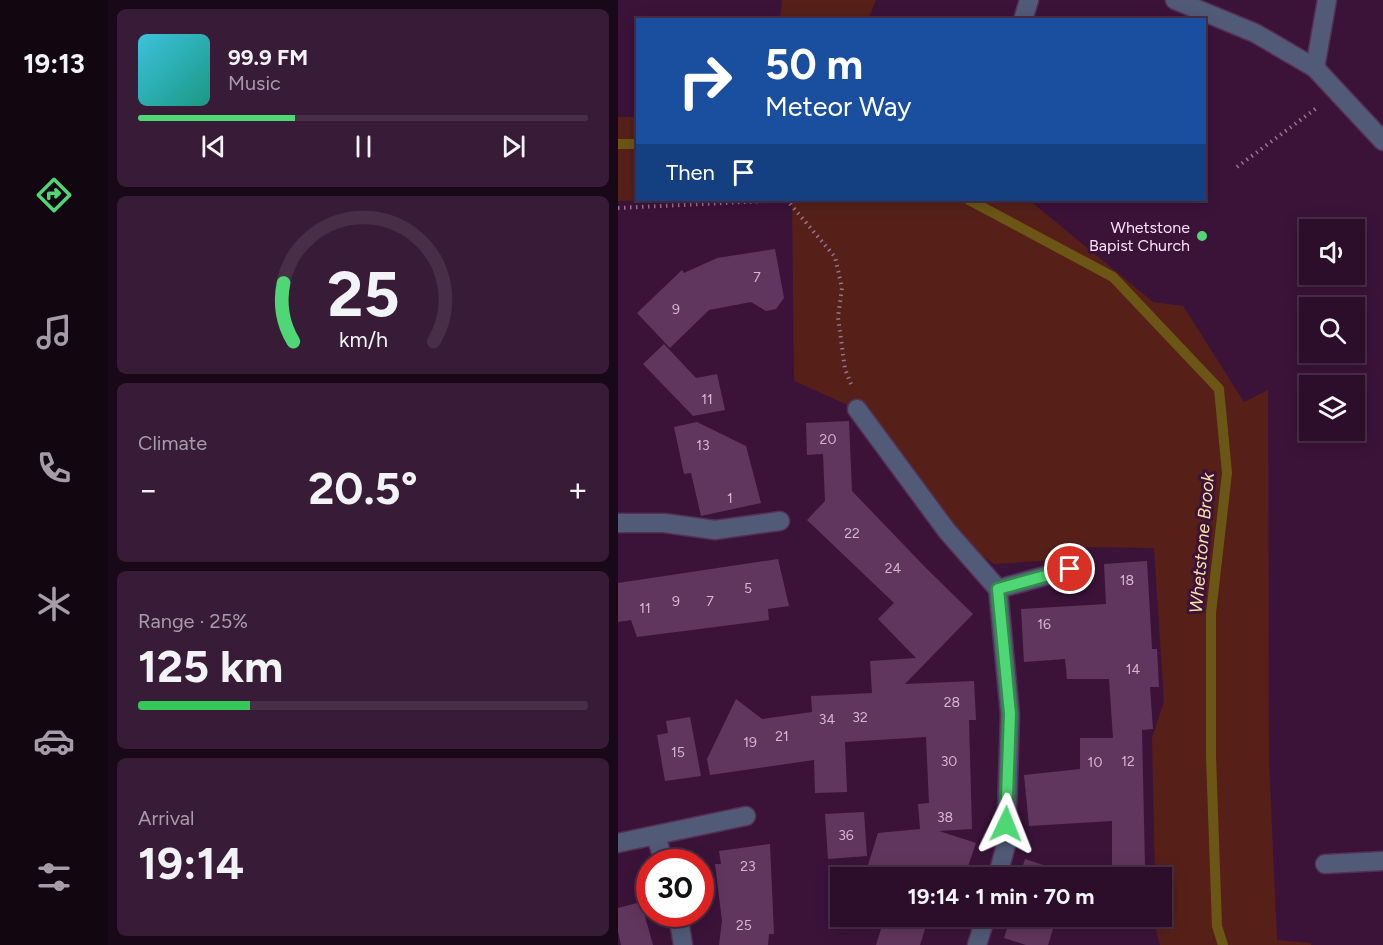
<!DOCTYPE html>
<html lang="en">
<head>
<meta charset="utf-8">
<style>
  :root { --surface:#2c0e2b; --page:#381c37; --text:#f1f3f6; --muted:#a69ca9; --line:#482e47; --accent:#4fd675 }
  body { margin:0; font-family:Figtree,sans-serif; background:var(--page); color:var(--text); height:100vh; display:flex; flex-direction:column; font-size:22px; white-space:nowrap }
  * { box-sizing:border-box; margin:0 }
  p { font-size:20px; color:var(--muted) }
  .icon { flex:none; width:33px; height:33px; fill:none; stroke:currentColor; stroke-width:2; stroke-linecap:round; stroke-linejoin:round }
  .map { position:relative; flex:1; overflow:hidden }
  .sheet { display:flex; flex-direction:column; gap:9px; padding:9px; background:#180818; width:510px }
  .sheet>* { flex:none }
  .top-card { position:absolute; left:18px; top:18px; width:570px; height:183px; border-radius:0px; box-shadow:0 3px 15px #0003,0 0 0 2px var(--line); background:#1a4fa0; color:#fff; overflow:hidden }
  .buttons { position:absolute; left:681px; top:219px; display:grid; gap:12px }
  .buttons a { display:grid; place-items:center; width:66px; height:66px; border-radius:0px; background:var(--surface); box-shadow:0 3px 15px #0003,0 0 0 2px var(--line); font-size:30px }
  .speed { position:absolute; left:18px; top:849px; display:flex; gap:12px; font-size:30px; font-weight:700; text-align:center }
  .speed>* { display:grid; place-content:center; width:78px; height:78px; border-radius:50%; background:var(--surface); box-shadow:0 3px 15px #0003,0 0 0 2px var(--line); line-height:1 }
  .speed .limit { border:9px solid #d22; background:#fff; color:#111 }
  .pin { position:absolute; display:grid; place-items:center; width:51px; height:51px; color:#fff; margin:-26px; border:3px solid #fff; border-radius:50%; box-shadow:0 2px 6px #0007 }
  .me { position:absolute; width:66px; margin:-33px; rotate:2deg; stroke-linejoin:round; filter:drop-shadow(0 0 4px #0008) }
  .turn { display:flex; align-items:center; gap:21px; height:126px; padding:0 30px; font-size:27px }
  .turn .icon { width:78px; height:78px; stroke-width:2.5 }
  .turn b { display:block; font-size:42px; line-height:51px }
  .then { display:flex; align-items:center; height:57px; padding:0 30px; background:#0003; gap:12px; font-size:22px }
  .big { font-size:45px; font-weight:700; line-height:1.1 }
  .sheet .widget { flex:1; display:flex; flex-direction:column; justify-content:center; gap:9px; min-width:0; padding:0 21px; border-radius:9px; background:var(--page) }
  .sheet .dial { align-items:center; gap:0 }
  .dial svg { height:156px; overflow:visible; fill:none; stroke:var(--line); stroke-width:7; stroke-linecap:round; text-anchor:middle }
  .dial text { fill:var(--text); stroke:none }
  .song { display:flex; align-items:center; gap:18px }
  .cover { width:72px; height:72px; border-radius:9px; background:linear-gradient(135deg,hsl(190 70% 55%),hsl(170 70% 35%)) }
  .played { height:6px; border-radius:3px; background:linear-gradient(90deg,var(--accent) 35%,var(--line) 35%) }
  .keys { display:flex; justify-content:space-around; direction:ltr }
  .heat { display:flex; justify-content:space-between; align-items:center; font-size:33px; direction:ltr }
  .charge { height:9px; border-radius:4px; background:linear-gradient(90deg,#34c759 25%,var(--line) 0) }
  .trip { position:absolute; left:212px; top:867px; width:342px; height:60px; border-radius:0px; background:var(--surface); box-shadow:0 3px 15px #0003,0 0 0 2px var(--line); font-weight:700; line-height:60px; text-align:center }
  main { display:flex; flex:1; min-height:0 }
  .dock { display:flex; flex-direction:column; width:108px; justify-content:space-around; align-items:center; background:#120611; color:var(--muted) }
  .dock .icon { width:42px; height:42px }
  .dock .active { color:var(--accent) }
  .dock b { font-size:27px; color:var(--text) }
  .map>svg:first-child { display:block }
  .green { fill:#562019 }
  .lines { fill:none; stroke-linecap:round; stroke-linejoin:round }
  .stream { stroke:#6c5615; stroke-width:10 }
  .building { fill:#61365e }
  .minor-casing { stroke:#563054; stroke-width:21 }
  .path { stroke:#967493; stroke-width:4; stroke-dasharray:1.5 4.5; stroke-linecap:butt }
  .minor { stroke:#515b78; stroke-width:18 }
  .route-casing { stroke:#338b4c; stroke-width:15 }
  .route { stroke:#4fd675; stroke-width:10 }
  .poi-dot { fill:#4fd675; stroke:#3b1339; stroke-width:2 }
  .labels { text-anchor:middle; stroke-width:6; stroke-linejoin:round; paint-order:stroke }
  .number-label { font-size:14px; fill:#d4b6d1 }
  .poi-label { font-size:16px; fill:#fae0f7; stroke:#3b1339; text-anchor:end }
  .water-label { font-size:18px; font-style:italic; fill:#f9e2a5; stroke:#3b1339 }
</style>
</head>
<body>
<main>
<nav class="dock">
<b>19:13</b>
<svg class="icon active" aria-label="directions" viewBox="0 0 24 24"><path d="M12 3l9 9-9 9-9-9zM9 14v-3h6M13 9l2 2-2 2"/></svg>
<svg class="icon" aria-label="music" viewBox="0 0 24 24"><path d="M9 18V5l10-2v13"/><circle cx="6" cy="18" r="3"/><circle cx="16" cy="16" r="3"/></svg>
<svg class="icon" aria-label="phone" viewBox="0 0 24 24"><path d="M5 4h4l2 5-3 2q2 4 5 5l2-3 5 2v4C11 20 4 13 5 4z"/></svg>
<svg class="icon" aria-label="climate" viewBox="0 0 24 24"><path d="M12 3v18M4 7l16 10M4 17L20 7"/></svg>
<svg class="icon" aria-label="car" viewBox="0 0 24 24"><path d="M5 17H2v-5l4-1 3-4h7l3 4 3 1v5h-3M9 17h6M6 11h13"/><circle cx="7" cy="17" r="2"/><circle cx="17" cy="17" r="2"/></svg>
<svg class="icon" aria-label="filters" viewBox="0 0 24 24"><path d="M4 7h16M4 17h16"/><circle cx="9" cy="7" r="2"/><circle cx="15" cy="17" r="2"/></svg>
</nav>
<section class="sheet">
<div class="widget">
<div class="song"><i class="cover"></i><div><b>99.9 FM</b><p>Music</p></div></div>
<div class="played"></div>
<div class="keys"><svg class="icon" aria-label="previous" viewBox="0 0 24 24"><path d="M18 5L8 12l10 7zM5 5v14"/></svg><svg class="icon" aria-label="pause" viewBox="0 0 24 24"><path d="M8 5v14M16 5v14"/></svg><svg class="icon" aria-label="next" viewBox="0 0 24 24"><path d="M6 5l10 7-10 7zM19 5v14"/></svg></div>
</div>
<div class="widget dial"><svg viewBox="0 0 100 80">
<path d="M14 69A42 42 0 1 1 86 69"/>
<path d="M14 69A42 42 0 0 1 9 39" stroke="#4fd675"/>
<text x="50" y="56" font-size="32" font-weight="700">25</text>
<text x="50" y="72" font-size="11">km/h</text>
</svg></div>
<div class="widget"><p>Climate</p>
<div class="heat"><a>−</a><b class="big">20.5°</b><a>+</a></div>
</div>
<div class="widget"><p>Range · 25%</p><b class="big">125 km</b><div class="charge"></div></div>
<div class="widget"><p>Arrival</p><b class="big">19:14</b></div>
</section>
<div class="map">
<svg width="765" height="945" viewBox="0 0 765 945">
  <rect width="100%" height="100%" fill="#3b1339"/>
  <g class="green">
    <path d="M 164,0 L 258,0 L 250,19 L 162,19 Z"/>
    <path d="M 0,117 L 19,117 L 20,200 L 40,200 L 0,201 Z"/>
    <path d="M 174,200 L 411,200 L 535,302 L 565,306 L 626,402 L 650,390 L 651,762 L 659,940 L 693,943 L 693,945 L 542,945 L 538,931 L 538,917 L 543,916 L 543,878 L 537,877 L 534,738 L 546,701 L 536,548 L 469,547 L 439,560 L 376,564 L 329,531 L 239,409 L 176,381 Z"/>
  </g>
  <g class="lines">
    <g class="stream">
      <path d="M 0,144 L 20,144"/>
      <path d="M 351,200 L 495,277 L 601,389 L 609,473 L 593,613 L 593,756 L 599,926 L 605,945"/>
    </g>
  </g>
  <g class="building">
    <path d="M 157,249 L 166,298 L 158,309 L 148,311 L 133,302 L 91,310 L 52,348 L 19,313 L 64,270 L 66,273 L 99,258 Z"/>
    <path d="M 46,344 L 78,378 L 99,374 L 107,410 L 75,416 L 25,364 Z"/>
    <path d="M 231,421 L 234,491 L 308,568 L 355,614 L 287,684 L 356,681 L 358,720 L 351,720 L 354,829 L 321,831 L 358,843 L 346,878 L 246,878 L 260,833 L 302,829 L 300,804 L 311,803 L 308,737 L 227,742 L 229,792 L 197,793 L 196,760 L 92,775 L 89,759 L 118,699 L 144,719 L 194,712 L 193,696 L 254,693 L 252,661 L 298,658 L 260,619 L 276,603 L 189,520 L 207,501 L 205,454 L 189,455 L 188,423 Z"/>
    <path d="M 79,422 L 128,446 L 143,503 L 83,516 L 73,473 L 66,474 L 56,427 Z"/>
    <path d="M 160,559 L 171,606 L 150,609 L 151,620 L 19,637 L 13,620 L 0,622 L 0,583 Z"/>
    <path d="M 529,561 L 534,649 L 539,649 L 541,687 L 532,687 L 535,729 L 524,730 L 527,867 L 494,867 L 494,821 L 411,826 L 406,775 L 462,769 L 462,738 L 495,738 L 491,679 L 449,679 L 447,659 L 406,662 L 403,609 L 488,604 L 486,564 Z"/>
    <path d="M 72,717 L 83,776 L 47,781 L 39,735 L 50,733 L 48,721 Z"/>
    <path d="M 246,812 L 249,856 L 210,859 L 207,814 Z"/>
    <path d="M 152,844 L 156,934 L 151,934 L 150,945 L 101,945 L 104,921 L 97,864 L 103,864 L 101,851 Z"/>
    <path d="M 407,859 L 452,874 L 451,878 L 401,878 Z"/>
    <path d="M 23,902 L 35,945 L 3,945 L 0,932 L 0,908 Z"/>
    <path d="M 311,916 L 302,945 L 258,945 L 267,916 Z"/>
    <path d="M 393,916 L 439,916 L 430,945 L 408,945 L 386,938 Z"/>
  </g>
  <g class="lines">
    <g class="minor-casing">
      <g id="minor">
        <path d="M 557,0 L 637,33 L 697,68 L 765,141"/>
        <path d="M 405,20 L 411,0"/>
        <path d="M 697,68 L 709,0"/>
        <path d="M 239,409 L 329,531 L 380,589 L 392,714 L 388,845 L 379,878"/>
        <path d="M 0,523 L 46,523 L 97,530 L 162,521"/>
        <path d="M 380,589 L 452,569"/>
        <path d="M 38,836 L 46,862"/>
        <path d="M 0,843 L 128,816"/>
        <path d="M 707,864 L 765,861"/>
        <path d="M 60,914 L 65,945"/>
        <path d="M 359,945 L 368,916"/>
      </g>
    </g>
    <g class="path">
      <path d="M 619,167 L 700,107"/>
      <path d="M 0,208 L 169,200 L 217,257 L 224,288 L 220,317 L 227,369 L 233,384"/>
    </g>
    <use href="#minor" class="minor"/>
  </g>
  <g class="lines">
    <g class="route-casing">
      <path id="route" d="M 388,824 L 392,714 L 380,589 L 452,569"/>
    </g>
    <use href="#route" class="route"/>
  </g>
  <circle class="poi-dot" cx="584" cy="236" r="6"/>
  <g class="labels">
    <g class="number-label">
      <text x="139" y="282">7</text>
      <text x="58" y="314">9</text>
      <text x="89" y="404">11</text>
      <text x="210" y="444">20</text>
      <text x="85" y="450">13</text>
      <text x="112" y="503">1</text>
      <text x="234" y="538">22</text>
      <text x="275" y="573">24</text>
      <text x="509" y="585">18</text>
      <text x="130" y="593">5</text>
      <text x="58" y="606">9</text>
      <text x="92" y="606">7</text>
      <text x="27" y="613">11</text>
      <text x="426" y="629">16</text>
      <text x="515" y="674">14</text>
      <text x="334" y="707">28</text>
      <text x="242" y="722">32</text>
      <text x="209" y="724">34</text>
      <text x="164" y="741">21</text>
      <text x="132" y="747">19</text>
      <text x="60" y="757">15</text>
      <text x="331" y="766">30</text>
      <text x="510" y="766">12</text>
      <text x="477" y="767">10</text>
      <text x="327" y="822">38</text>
      <text x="228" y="840">36</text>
      <text x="130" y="871">23</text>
      <text x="126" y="930">25</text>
    </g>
    <g class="poi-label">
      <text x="572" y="233">Whetstone<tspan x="572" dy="18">Bapist Church</tspan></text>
    </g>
    <g class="water-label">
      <text transform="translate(584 543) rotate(-85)" y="6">Whetstone Brook</text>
    </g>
  </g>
</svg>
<div class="buttons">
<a><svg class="icon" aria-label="sound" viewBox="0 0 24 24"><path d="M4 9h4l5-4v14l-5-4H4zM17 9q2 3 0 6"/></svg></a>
<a><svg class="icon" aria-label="search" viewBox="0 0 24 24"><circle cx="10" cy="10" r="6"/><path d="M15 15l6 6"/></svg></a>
<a><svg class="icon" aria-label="layers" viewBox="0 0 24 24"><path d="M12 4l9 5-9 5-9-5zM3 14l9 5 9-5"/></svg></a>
</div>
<div class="speed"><div class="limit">30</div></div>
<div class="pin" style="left:452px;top:569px;background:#d93025"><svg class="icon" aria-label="arrive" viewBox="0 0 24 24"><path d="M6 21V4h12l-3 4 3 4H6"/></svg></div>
<svg class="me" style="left:388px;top:824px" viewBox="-20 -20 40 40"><path d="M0-17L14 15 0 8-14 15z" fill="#4fd675" stroke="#fff" stroke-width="4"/></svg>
<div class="trip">19:14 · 1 min · 70 m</div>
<div class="top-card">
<div class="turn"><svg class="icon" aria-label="right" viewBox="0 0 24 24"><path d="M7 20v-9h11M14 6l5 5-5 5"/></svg><div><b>50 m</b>Meteor Way</div></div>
<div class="then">Then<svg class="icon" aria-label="arrive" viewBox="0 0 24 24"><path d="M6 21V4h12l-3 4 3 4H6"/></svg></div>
</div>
</div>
</main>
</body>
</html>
